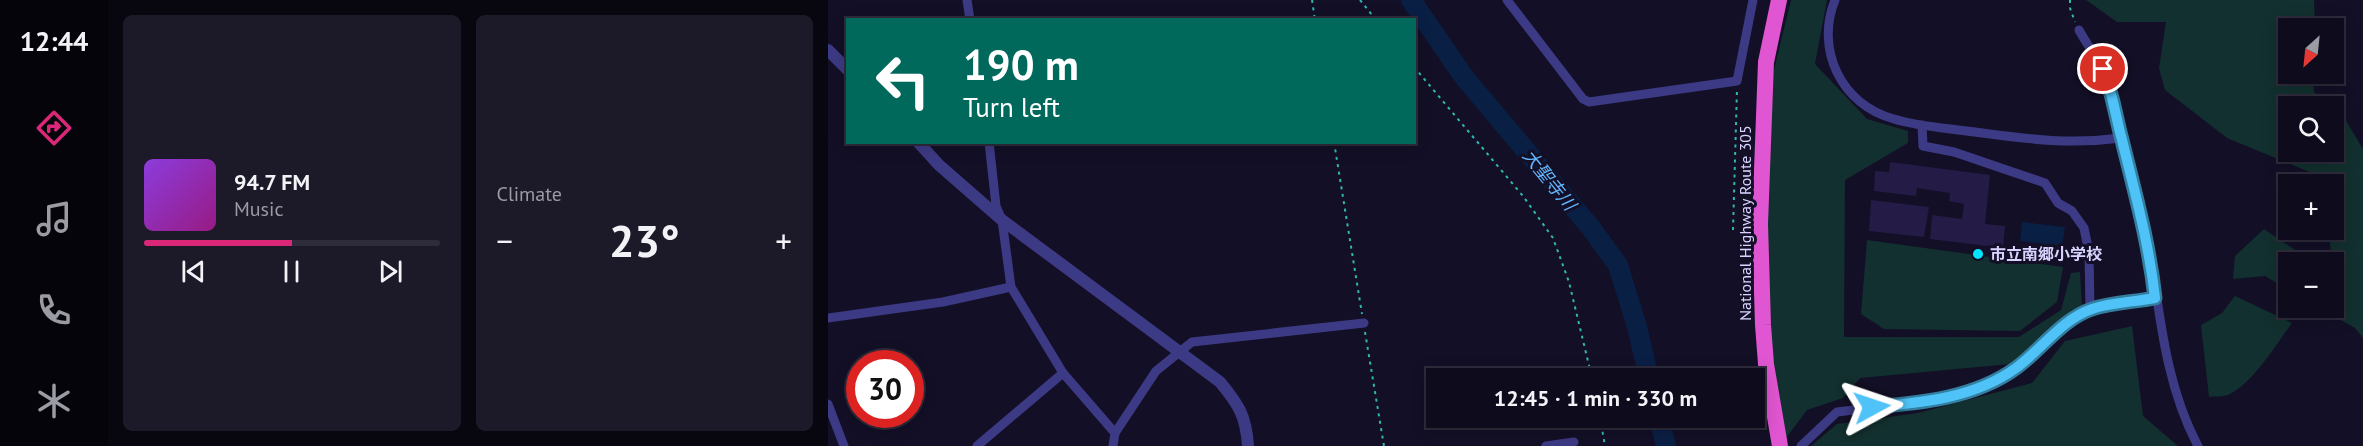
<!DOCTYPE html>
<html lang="en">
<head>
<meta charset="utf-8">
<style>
  :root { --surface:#0e0b1c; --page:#1c1929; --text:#f1f3f6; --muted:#9b9ba3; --line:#2e2b3b; --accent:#db2777 }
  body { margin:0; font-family:"PT Sans","Noto Sans JP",sans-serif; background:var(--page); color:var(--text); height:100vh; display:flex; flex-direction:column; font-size:22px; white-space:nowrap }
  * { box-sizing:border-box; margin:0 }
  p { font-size:20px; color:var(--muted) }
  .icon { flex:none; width:33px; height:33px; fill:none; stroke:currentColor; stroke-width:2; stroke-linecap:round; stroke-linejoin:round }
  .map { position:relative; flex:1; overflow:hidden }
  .panel { display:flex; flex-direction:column; gap:15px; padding:15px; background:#08060f; width:720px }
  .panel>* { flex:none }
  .guide { position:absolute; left:18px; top:18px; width:570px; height:126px; border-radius:0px; box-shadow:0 3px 15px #0003,0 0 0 2px var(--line); background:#00695c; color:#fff; overflow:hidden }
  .needle { width:39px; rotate:207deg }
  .buttons { position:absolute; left:1450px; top:18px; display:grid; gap:12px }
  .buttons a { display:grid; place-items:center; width:66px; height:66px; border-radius:0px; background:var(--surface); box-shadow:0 3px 15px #0003,0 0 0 2px var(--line); font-size:30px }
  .speed { position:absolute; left:18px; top:350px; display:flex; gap:12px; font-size:30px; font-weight:700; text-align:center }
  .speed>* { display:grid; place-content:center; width:78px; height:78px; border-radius:50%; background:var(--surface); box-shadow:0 3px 15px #0003,0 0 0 2px var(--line); line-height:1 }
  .speed .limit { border:9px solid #d22; background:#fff; color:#111 }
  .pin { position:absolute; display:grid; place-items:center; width:51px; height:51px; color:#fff; margin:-26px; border:3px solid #fff; border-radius:50%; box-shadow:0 2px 6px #0007 }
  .me { position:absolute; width:66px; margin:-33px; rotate:85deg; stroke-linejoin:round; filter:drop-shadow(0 0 4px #0008) }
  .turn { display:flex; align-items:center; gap:21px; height:126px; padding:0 18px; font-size:27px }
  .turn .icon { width:78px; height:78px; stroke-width:2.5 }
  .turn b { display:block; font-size:42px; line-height:51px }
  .big { font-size:45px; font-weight:700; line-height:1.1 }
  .panel .widget { flex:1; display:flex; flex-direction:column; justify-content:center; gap:9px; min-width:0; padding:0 21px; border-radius:9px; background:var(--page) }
  .song { display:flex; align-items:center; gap:18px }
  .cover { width:72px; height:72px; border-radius:9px; background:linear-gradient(135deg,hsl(270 70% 55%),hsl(310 70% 35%)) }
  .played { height:6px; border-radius:3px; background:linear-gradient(90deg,var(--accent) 50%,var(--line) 50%) }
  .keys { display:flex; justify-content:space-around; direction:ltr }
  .heat { display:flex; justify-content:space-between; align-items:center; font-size:33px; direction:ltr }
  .panel .tiles { flex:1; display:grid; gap:15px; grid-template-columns:repeat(2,1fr) }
  .trip { position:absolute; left:598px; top:368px; width:339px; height:60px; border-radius:0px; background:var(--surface); box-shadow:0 3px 15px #0003,0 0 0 2px var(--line); font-weight:700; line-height:60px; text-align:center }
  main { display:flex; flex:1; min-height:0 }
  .dock { display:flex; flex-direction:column; width:108px; justify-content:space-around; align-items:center; background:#06040b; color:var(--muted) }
  .dock .icon { width:42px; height:42px }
  .dock .selected { color:var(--accent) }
  .dock b { font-size:27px; color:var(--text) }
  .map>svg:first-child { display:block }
  .green { fill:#12302f; fill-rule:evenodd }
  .water { fill:#0a1f44 }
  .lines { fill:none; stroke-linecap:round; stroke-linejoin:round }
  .river { stroke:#0a1f44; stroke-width:20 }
  .building { fill:#241b47 }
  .path { stroke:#2fb8b0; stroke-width:2; stroke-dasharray:3 4.5; stroke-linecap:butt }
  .minor { stroke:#3d3a85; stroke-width:9 }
  .tertiary { stroke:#3d3a85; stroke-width:12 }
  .trunk { stroke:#e055d1; stroke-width:16 }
  .route-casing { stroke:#337fa1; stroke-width:15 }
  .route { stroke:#4fc3f7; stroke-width:10 }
  .poi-dot { fill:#00e5ff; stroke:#130f26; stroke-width:2 }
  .labels { text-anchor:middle; stroke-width:6; stroke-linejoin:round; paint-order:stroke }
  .street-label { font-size:16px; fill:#d9d4ff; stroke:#130f26 }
  .poi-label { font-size:16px; font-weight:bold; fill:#d9d4ff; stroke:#130f26; text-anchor:start }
  .water-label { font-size:18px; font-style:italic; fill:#62b6ff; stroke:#130f26 }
</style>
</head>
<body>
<main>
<nav class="dock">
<b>12:44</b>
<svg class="icon selected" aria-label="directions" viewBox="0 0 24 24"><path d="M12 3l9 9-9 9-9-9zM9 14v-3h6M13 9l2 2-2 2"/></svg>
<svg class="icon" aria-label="music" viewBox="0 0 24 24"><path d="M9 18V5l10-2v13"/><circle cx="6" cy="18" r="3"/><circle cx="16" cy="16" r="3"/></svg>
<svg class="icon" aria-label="phone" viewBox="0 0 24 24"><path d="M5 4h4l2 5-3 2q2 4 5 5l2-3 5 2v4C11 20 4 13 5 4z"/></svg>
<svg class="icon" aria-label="climate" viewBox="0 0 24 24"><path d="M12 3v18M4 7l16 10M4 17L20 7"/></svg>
</nav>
<section class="panel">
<div class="tiles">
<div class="widget">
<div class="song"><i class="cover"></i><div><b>94.7 FM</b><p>Music</p></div></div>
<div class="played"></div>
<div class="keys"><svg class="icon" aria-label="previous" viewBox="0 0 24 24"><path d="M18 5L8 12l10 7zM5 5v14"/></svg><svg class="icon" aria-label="pause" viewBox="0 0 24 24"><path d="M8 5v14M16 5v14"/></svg><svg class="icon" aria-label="next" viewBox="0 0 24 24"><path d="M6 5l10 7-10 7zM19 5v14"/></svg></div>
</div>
<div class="widget"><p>Climate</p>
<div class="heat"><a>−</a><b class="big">23°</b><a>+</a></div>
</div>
</div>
</section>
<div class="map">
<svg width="1535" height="446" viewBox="0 0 1535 446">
  <rect width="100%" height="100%" fill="#130f26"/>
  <g class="green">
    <path d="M 963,0 L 999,0 L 987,64 L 1039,119 L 1080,131 L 1080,143 L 1017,180 L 1016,337 L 1191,337 L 1233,310 L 1243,273 L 1252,272 L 1254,306 L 1182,364 L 1032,378 L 1015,398 L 979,410 L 958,438 L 935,299 L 940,94 Z"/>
    <path d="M 1258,0 L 1486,0 L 1487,28 L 1461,28 L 1461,74 L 1484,74 L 1486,92 L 1511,109 L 1535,149 L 1535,338 L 1527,328 L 1492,308 L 1506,308 L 1506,262 L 1486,262 L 1504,257 L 1500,230 L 1506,230 L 1506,184 L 1493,184 L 1491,176 L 1399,138 L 1337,90 L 1331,68 L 1338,22 L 1289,22 ZM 1461,106 L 1506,106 L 1506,152 L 1461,152 Z"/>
    <path d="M 1436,229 L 1485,262 L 1461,262 L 1461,290 L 1437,276 L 1405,279 L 1407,256 Z"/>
    <path d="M 1039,240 L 1235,267 L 1229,302 L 1192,331 L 1056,329 L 1033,314 Z"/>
    <path d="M 1407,296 L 1464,323 C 1450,342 1423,386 1400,395 C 1395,397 1387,396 1381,397 L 1373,325 L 1394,313 Z"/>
    <path d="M 1304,326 L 1315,416 L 1350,446 L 983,446 L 1009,424 L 1090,413 L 1204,383 L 1237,341 Z"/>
  </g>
  <path class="water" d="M 1194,222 L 1237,227 L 1234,246 L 1192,241 Z"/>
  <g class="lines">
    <g class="river">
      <path d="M 583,0 L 636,77 L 763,228 L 790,265 L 809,327 L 821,378"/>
      <path d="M 831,417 L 838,446"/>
    </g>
  </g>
  <g class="building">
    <path d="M 1062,162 L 1162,175 L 1157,224 L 1177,226 L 1175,248 L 1102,239 L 1104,215 L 1134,219 L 1136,204 L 1121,201 L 1122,193 L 1089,188 L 1088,196 L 1046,191 L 1047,171 L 1061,172 Z"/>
    <path d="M 1043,200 L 1101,207 L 1096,237 L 1041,231 Z"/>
  </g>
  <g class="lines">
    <g class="path">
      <path d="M 484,0 L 487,20"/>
      <path d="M 532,0 L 548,20"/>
      <path d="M 1242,0 L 1242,8 L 1247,22"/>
      <path d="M 586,67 L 695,196 L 725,238 L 741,282 L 764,378"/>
      <path d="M 506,142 L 534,314"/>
      <path d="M 905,230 L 909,89"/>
      <path d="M 537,332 L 556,446"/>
      <path d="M 772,417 L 777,446"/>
    </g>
    <g class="minor">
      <path d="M 139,0 L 142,20"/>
      <path d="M 679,0 L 755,99 L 761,102 L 909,81 L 925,0"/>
      <path d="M 1007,0 C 987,49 1013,105 1066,119 C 1092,127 1120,128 1147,132 C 1200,139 1240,145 1293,138"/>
      <path d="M 1251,30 C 1262,50 1277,68 1284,90 C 1289,106 1290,124 1294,140 C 1303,177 1315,213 1322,251 C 1332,317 1338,386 1370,446"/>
      <path d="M 1094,125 L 1095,146 L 1126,152 L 1217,183 L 1230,203 L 1244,211 L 1256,228 L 1261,253 L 1262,309"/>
      <path d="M 161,142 L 168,206 L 174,220 L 183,287 L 235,373 L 287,433 L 285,446"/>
      <path d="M 0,318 L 115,302 L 183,287"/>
      <path d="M 0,404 L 16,446"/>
      <path d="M 287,433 L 328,371 L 364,342 L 536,323"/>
      <path d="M 149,446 L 235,373"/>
      <path d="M 718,446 L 746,442"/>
      <path d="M 973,446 L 1009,412 L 1111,400 L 1146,388 L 1170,379 L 1190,367 L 1230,331 L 1262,309 L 1327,298"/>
    </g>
    <g class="tertiary">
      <path d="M 0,50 L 20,70"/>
      <path d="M 90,142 L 111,165 L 174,220 L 392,382 C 411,405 418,416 420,446"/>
    </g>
    <path class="trunk" d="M 951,0 L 938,62 L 932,224 L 935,325 L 938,364 L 952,446"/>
  </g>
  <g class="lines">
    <g class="route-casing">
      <path id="route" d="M 1044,407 C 1093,403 1147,398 1188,368 C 1213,350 1234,319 1264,309 C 1284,302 1307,302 1327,298 C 1321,243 1307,193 1294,140 C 1287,114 1285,94 1275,69"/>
    </g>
    <use href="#route" class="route"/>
  </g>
  <circle class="poi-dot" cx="1150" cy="254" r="6"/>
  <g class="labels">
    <g class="street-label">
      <text transform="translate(917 223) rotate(-90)" y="6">National Highway Route 305</text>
    </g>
    <g class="poi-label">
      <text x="1162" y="260">市立南郷小学校</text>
    </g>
    <g class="water-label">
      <text transform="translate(721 180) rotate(51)" y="6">大聖寺川</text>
    </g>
  </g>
</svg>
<div class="buttons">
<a><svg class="needle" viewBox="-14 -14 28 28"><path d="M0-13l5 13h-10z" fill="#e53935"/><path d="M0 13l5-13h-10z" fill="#9b9ba3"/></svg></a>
<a><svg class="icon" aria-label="search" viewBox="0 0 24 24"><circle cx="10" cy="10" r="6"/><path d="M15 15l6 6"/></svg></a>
<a>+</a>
<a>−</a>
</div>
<div class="speed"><div class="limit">30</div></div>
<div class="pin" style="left:1275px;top:69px;background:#d93025"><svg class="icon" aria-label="arrive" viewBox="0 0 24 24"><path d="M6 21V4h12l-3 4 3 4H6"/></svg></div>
<svg class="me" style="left:1044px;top:407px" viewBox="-20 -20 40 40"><path d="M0-17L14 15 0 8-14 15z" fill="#4fc3f7" stroke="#fff" stroke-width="4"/></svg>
<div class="trip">12:45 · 1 min · 330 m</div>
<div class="guide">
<div class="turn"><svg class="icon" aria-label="left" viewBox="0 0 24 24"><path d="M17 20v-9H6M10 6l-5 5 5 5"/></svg><div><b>190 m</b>Turn left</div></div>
</div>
</div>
</main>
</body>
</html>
